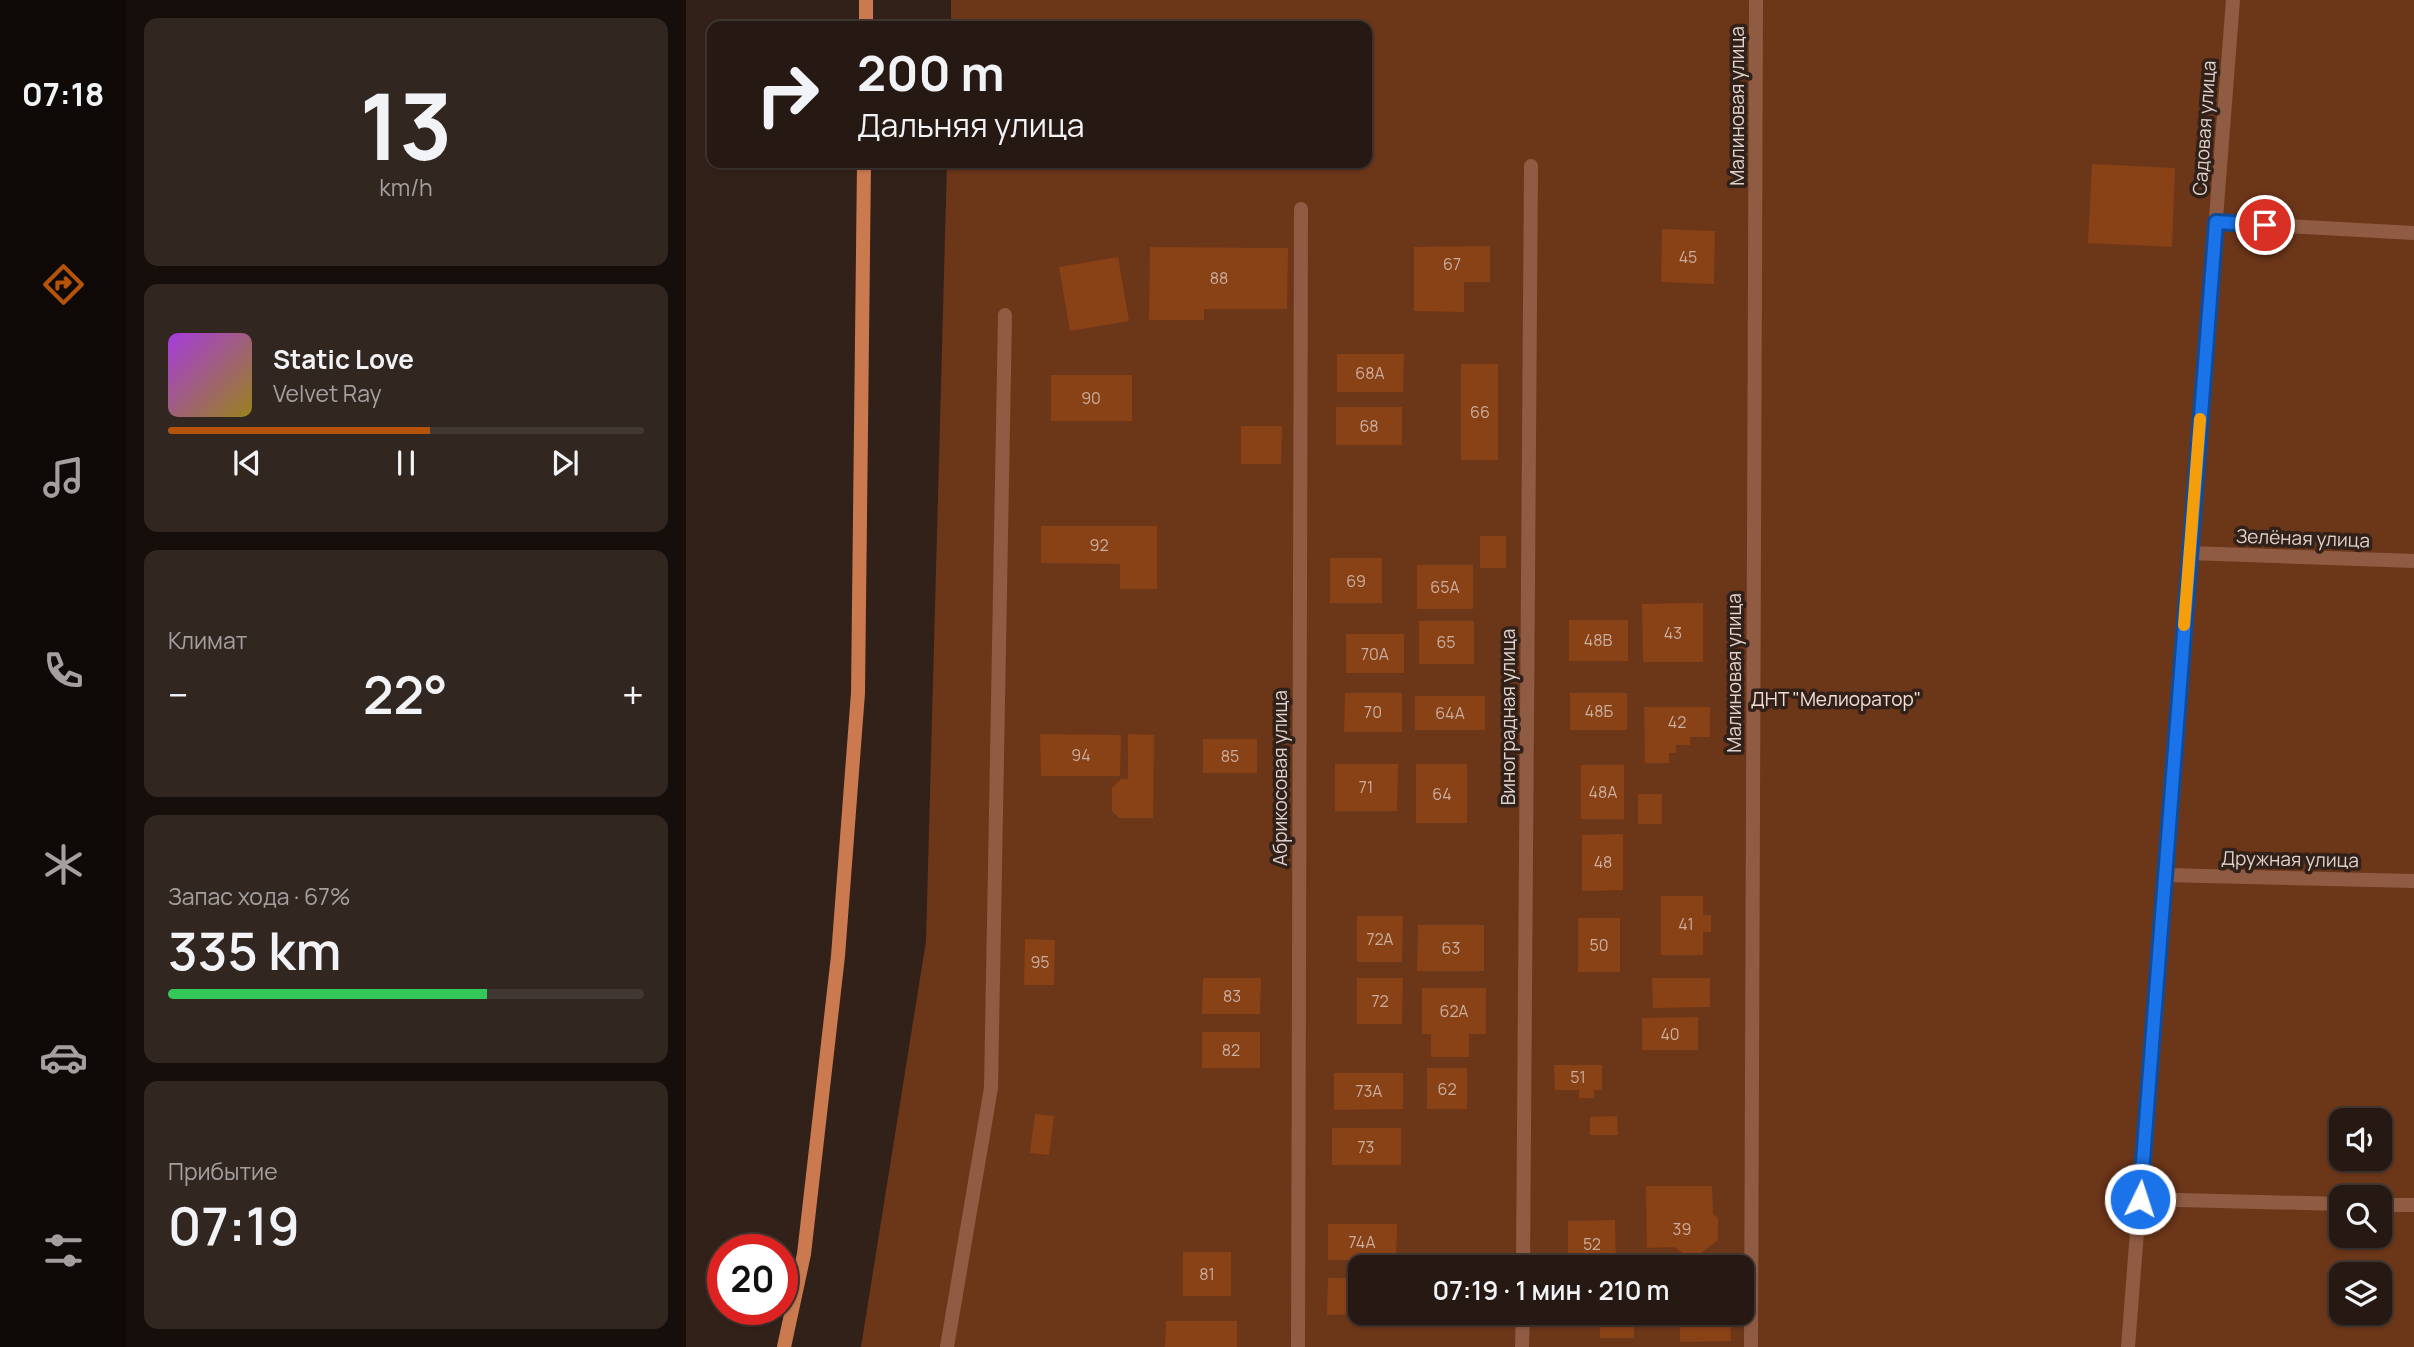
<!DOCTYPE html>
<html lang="ru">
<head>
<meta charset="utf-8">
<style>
  :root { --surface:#261913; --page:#322621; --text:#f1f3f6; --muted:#a4a0a0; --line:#423833; --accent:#b45309 }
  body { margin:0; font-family:Manrope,sans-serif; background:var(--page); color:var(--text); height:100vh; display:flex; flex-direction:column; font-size:26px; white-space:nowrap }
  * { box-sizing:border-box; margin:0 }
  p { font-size:23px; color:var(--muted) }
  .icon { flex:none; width:38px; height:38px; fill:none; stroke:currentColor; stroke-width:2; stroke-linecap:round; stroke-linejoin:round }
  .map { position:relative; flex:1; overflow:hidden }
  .details { display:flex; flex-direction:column; gap:18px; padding:18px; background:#150e0a; width:560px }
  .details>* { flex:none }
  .banner { position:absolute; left:21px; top:21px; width:665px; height:147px; border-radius:14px; box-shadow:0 2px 5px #0004,0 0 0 2px var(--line); background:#261913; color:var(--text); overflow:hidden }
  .buttons { position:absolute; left:1643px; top:1108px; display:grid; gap:14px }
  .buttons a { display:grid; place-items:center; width:63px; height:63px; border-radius:14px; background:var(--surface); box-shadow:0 2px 5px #0004,0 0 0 2px var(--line); font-size:35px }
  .speed { position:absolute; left:21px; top:1234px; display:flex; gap:14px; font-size:35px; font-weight:700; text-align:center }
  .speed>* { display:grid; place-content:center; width:91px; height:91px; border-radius:50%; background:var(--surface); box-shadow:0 2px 5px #0004,0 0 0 2px var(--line); line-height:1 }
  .speed .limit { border:10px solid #d22; background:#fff; color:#111 }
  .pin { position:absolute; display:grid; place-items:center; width:60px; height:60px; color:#fff; margin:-30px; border:4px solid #fff; border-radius:50%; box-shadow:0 2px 7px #0007 }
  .me { position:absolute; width:77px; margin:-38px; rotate:4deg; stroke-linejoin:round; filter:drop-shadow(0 0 5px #0008) }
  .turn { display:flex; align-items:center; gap:24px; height:147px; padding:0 35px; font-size:32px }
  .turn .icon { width:91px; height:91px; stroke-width:2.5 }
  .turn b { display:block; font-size:49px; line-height:60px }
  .big { font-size:52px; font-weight:600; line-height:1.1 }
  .details .widget { flex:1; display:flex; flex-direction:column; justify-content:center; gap:10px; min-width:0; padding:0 24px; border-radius:14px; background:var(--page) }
  .details .dial { align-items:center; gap:0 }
  .dial b { font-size:91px; line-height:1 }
  .song { display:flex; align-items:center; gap:21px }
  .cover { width:84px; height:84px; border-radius:10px; background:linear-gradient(135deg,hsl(280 70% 55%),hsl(50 70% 35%)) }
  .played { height:7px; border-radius:4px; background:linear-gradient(90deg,var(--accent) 55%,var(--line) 55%) }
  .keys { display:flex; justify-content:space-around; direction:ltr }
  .heat { display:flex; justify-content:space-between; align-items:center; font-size:38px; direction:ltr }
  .charge { height:10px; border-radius:5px; background:linear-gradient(90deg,#34c759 67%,var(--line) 0) }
  .trip { position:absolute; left:662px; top:1255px; width:406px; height:70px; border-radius:14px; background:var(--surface); box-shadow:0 2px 5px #0004,0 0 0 2px var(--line); font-weight:600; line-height:70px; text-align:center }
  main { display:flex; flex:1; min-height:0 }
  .tab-bar { display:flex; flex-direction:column; width:126px; justify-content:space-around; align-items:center; background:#0f0a08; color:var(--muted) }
  .tab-bar .icon { width:49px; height:49px }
  .tab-bar .selected { color:var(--accent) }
  .tab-bar b { font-size:32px; color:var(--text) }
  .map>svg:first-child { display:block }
  .green { fill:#6c3619; fill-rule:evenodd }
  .building { fill:#894116 }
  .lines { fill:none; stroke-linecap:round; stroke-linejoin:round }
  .lane { stroke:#8f5c43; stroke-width:14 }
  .secondary { stroke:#cb7a50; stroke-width:14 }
  .route-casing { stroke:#114b97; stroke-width:18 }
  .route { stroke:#1a73e8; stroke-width:12 }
  .slow { stroke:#f59e0b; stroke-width:12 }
  .labels { text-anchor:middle; stroke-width:7; stroke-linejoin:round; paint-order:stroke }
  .number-label { font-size:16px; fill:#caae9f }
  .street-label { font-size:19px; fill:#dfd3cd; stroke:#322119 }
  .park-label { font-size:19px; fill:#f5dfd5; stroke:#322119 }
</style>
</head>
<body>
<main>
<nav class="tab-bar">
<b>07:18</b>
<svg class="icon selected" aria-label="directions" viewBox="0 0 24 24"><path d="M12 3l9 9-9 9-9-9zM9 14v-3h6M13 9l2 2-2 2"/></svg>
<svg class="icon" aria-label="music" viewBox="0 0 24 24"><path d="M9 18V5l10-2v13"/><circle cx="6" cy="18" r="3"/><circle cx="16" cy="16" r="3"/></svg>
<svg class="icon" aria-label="phone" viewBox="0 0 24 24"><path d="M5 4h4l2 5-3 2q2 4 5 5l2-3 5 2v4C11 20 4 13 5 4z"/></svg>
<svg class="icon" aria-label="climate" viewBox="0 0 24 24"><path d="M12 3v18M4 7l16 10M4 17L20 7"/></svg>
<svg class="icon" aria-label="car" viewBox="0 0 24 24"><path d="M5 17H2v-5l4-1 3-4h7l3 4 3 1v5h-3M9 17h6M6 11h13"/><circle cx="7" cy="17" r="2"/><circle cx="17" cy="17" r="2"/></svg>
<svg class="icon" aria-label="filters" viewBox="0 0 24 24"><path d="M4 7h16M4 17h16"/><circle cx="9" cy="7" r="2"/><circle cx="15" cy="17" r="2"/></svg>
</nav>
<section class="details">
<div class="widget dial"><b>13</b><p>km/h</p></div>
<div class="widget">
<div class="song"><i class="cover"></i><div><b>Static Love</b><p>Velvet Ray</p></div></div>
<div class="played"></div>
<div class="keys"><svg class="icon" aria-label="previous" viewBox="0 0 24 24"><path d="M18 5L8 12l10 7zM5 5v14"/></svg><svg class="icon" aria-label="pause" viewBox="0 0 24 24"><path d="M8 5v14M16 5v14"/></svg><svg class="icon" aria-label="next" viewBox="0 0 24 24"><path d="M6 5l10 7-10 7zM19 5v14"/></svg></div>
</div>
<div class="widget"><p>Климат</p>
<div class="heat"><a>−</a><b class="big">22°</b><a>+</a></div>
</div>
<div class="widget"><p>Запас хода · 67%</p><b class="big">335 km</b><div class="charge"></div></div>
<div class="widget"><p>Прибытие</p><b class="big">07:19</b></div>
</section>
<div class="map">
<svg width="1728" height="1347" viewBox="0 0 1728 1347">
  <rect width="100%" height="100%" fill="#322119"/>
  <path class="green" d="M 265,0 L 1728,0 L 1728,1347 L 175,1347 L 240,941 L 261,163 L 681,163 L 681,26 L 265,26 ZM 1656,1120 L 1694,1120 L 1694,1158 L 1656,1158 ZM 1656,1197 L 1694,1197 L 1694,1236 L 1656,1236 ZM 674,1267 L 1055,1267 L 1055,1312 L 674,1312 ZM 1656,1274 L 1694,1274 L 1694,1312 L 1656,1312 Z"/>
  <g class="building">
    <path d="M 1406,164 L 1489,168 L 1486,247 L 1402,243 Z"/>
    <path d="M 976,229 L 1029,231 L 1028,284 L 975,282 Z"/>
    <path d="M 804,246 L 804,282 L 778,282 L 778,312 L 728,311 L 728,247 Z"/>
    <path d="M 464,247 L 602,248 L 601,309 L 518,309 L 518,320 L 463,320 Z"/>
    <path d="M 432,257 L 443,321 L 384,331 L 373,267 Z"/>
    <path d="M 651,354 L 718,354 L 717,392 L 651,392 Z"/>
    <rect x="775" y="364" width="37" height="96"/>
    <rect x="365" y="375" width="81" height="46"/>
    <rect x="650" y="407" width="66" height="38"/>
    <path d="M 555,426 L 596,426 L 595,464 L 555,464 Z"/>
    <path d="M 355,526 L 471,526 L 471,589 L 434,589 L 434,564 L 355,563 Z"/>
    <rect x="794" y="536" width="26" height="32"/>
    <rect x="644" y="558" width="52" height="45"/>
    <rect x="731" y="565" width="56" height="44"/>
    <path d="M 1017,603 L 1017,662 L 957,662 L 956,604 Z"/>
    <rect x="883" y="620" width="59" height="41"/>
    <rect x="733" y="621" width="55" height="43"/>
    <rect x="660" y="634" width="58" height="39"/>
    <path d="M 659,693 L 716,693 L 716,732 L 658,732 Z"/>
    <rect x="884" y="693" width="57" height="37"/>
    <rect x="729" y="696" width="70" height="34"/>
    <path d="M 958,707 L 1024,707 L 1024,737 L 1004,737 L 1004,745 L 990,745 L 990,753 L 983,753 L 983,763 L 959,763 Z"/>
    <path d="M 354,734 L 435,735 L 434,776 L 355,776 Z"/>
    <path d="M 442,734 L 468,735 L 467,818 L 433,818 L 426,811 L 426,788 L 435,779 L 442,779 Z"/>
    <rect x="517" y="739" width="54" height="34"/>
    <path d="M 649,764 L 712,764 L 711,811 L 649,811 Z"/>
    <rect x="730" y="764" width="51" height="59"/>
    <rect x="895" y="765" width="43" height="54"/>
    <rect x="952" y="794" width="24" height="30"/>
    <path d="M 937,834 L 937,890 L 896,891 L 896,835 Z"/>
    <path d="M 975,896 L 1017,896 L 1017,915 L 1025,915 L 1025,932 L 1017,932 L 1017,955 L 975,955 Z"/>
    <path d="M 671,916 L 717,916 L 716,962 L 671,962 Z"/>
    <rect x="892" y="918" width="42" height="54"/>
    <path d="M 732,925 L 798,925 L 798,971 L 731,971 Z"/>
    <path d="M 339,939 L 369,940 L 368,985 L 338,985 Z"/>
    <path d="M 517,978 L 575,978 L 574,1014 L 516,1014 Z"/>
    <path d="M 671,978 L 717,978 L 716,1024 L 671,1024 Z"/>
    <path d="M 966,978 L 1024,978 L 1024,1007 L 967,1008 Z"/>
    <path d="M 736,988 L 800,988 L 800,1034 L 783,1034 L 783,1057 L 745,1057 L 745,1034 L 736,1034 Z"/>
    <path d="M 1012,1017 L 1012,1050 L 956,1050 L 956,1018 Z"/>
    <rect x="516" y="1032" width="58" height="36"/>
    <path d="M 868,1065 L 916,1065 L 916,1090 L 908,1090 L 908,1098 L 893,1098 L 893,1090 L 869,1090 Z"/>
    <rect x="741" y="1068" width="40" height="41"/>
    <path d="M 648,1073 L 717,1073 L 717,1109 L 648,1110 Z"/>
    <path d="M 349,1114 L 368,1116 L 363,1155 L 344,1153 Z"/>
    <path d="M 931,1116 L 932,1135 L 904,1135 L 904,1117 Z"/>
    <rect x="646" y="1128" width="69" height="37"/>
    <path d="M 960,1186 L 1026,1186 L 1027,1214 L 1032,1218 L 1032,1240 L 1011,1256 L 1002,1256 L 988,1247 L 961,1248 Z"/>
    <path d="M 929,1220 L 930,1267 L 882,1267 L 882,1221 Z"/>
    <path d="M 642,1224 L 711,1224 L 710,1260 L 642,1260 Z"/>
    <rect x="497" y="1252" width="48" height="44"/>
    <path d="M 642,1278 L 674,1278 L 674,1314 L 641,1315 Z"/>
    <path d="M 1044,1312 L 1045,1341 L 994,1342 L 994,1313 Z"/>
    <rect x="914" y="1315" width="34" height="23"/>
    <path d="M 480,1321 L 551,1321 L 551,1347 L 479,1347 Z"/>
  </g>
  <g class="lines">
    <g class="lane">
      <path d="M 1530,222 L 1728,233"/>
      <path d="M 1504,553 L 1728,561"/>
      <path d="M 1479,875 L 1728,881"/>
      <path d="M 1454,1199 L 1656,1204"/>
      <path d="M 1694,1205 L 1728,1205"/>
      <path d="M 837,1267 L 845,166"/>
      <path d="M 261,1347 L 305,1088 L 319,315"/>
      <path d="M 612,1347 L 615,209"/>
      <path d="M 836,1347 L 837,1312"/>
      <path d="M 1065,1347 L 1070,0"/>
      <path d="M 1442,1347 L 1547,0"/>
    </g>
    <g class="secondary">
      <path d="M 180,26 L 180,0"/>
      <path d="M 98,1347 L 118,1254 L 152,956 L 172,693 L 178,163"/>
    </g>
  </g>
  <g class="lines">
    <g class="route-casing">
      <path id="route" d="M 1454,1199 L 1530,222 L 1579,225"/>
    </g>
    <use href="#route" class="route"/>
    <path class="slow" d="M 1498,625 L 1514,419"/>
  </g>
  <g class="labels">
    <g class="number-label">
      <text x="1002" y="263">45</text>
      <text x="766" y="270">67</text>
      <text x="533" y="284">88</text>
      <text x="684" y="379">68А</text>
      <text x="405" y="404">90</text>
      <text x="794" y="418">66</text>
      <text x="683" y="432">68</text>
      <text x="413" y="551">92</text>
      <text x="670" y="587">69</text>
      <text x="759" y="593">65А</text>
      <text x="987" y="639">43</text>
      <text x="912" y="646">48В</text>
      <text x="760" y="648">65</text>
      <text x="689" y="660">70А</text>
      <text x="913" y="717">48Б</text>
      <text x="687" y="718">70</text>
      <text x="764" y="719">64А</text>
      <text x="991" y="728">42</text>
      <text x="395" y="761">94</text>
      <text x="544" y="762">85</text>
      <text x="680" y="793">71</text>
      <text x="917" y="798">48А</text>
      <text x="756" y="800">64</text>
      <text x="917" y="868">48</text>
      <text x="1000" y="930">41</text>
      <text x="694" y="945">72А</text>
      <text x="913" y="951">50</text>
      <text x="765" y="954">63</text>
      <text x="354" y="968">95</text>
      <text x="546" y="1002">83</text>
      <text x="694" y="1007">72</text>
      <text x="768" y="1017">62А</text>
      <text x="984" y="1040">40</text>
      <text x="545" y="1056">82</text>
      <text x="892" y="1083">51</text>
      <text x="761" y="1095">62</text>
      <text x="683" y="1097">73А</text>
      <text x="680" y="1153">73</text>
      <text x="996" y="1235">39</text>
      <text x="676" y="1248">74А</text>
      <text x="906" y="1250">52</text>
      <text x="521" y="1280">81</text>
    </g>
    <g class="street-label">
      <text transform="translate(1051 106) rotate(-90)" y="7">Малиновая улица</text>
      <text transform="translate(1518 128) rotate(-86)" y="7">Садовая улица</text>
      <text transform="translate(1617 538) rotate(2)" y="7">Зелёная улица</text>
      <text transform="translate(1048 673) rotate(-90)" y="7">Малиновая улица</text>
      <text transform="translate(822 717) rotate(-90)" y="7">Виноградная улица</text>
      <text transform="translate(594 778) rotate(-90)" y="7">Абрикосовая улица</text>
      <text transform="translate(1604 859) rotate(1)" y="7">Дружная улица</text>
    </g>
    <g class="park-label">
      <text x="1150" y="706">ДНТ "Мелиоратор"</text>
    </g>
  </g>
</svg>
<div class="buttons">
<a><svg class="icon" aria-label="sound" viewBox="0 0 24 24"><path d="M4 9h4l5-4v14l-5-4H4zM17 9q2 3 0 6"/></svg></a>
<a><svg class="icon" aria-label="search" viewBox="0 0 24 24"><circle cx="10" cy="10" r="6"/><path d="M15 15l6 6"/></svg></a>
<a><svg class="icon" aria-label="layers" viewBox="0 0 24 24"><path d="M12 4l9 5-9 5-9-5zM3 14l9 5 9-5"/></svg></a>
</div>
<div class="speed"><div class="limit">20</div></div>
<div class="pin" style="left:1579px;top:225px;background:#d93025"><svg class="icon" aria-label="arrive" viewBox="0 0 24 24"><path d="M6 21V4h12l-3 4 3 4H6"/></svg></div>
<svg class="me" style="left:1454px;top:1199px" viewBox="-20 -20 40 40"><circle r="17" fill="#1a73e8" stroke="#fff" stroke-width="3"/><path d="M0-11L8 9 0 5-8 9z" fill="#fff"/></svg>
<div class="trip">07:19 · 1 мин · 210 m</div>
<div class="banner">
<div class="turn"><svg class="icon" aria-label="right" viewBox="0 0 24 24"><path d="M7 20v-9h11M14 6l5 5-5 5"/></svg><div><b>200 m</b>Дальняя улица</div></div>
</div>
</div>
</main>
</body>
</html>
